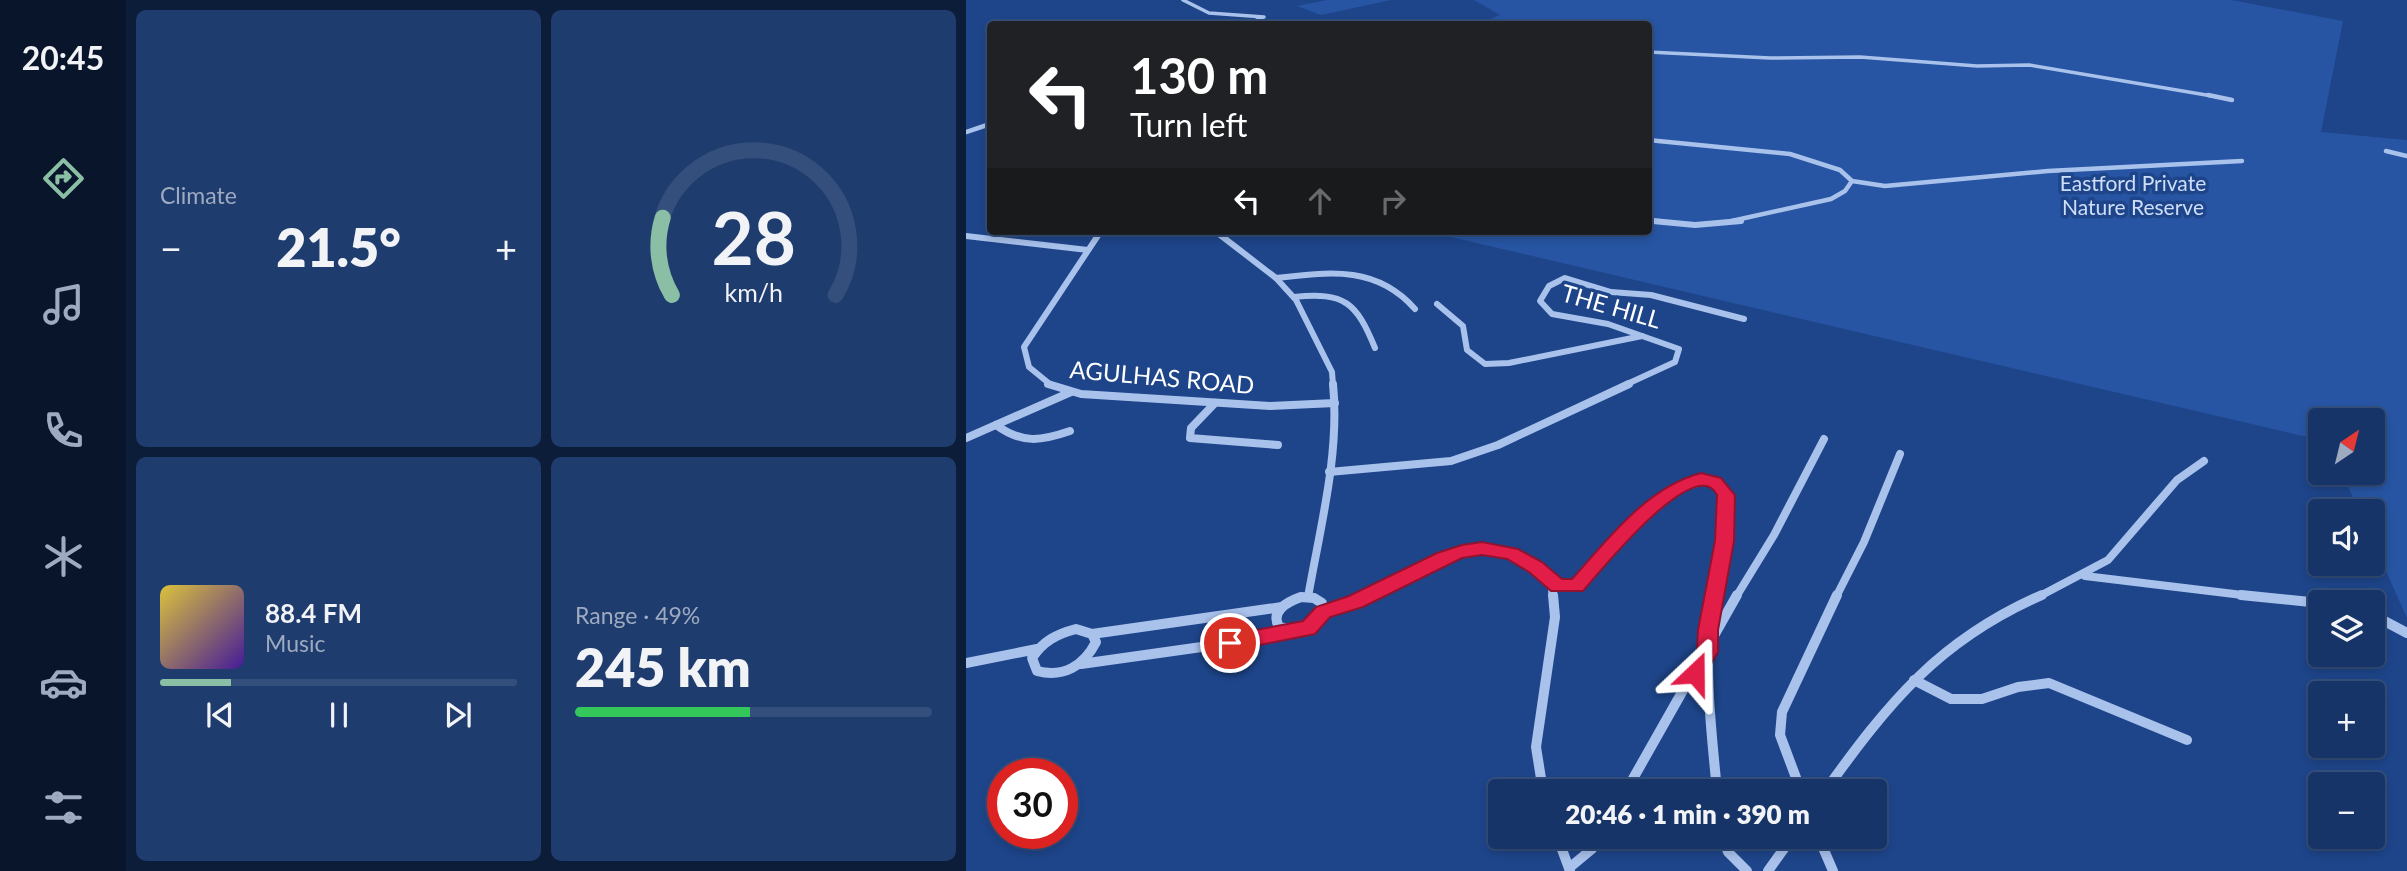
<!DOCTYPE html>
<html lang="en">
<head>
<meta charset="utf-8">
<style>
  :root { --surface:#163468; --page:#1f3c6e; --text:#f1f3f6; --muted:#9eaac0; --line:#354f7c; --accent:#8abfa5 }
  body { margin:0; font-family:Lato,sans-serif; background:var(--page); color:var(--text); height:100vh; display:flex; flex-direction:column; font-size:26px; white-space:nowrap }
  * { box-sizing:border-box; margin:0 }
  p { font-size:23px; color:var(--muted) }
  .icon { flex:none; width:38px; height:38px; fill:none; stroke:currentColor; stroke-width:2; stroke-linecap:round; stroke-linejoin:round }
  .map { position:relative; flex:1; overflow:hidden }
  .sheet { display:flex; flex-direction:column; gap:10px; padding:10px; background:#0c1d39; width:840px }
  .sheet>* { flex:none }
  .guide { position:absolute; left:21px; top:21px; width:665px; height:214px; border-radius:7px; box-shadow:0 4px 10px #0003,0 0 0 2px var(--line); background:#202124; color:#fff; overflow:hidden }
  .needle { width:46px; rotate:35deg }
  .controls { position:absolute; left:1342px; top:408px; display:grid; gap:14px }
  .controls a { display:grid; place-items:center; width:77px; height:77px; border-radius:7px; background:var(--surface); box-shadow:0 4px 10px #0003,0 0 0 2px var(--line); font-size:35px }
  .speed { position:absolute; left:21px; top:758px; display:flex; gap:14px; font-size:35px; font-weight:700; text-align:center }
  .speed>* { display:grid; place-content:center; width:91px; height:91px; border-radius:50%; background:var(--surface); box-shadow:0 4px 10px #0003,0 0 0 2px var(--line); line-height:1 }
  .speed .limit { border:10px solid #d22; background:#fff; color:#111 }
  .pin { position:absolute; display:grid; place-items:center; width:60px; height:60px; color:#fff; margin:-30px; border:4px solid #fff; border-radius:50%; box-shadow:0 2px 7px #0007 }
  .me { position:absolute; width:77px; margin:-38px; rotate:23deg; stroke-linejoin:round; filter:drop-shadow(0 0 5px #0008) }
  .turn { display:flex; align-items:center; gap:24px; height:147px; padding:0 28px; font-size:32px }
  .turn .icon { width:91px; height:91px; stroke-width:2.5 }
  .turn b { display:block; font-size:49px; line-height:60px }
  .lanes { display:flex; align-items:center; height:66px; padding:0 28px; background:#0003; justify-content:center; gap:35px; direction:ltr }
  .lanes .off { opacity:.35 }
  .big { font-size:52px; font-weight:800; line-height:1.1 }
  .sheet .tile { flex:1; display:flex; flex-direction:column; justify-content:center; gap:10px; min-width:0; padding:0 24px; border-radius:10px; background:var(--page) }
  .sheet .dial { align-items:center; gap:0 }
  .dial svg { height:182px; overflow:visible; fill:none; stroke:var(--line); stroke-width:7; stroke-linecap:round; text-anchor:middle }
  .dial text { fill:var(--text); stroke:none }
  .song { display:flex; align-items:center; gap:21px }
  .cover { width:84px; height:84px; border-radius:10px; background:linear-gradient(135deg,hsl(50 70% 55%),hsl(260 70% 35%)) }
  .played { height:7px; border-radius:4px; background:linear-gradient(90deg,var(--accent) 20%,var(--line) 20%) }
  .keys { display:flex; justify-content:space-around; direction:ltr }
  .heat { display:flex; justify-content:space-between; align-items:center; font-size:38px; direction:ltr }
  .charge { height:10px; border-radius:5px; background:linear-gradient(90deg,#34c759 49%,var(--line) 0) }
  .sheet .tiles { flex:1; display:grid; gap:10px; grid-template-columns:repeat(2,1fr) }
  .trip { position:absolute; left:522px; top:779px; width:399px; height:70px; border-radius:7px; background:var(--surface); box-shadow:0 4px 10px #0003,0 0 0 2px var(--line); font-weight:800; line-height:70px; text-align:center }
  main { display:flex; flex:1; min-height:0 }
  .menu { display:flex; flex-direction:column; width:126px; justify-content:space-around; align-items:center; background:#09152a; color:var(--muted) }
  .menu .icon { width:49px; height:49px }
  .menu .selected { color:var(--accent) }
  .menu b { font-size:32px; color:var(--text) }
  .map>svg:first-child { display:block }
  .green { fill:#2755a3 }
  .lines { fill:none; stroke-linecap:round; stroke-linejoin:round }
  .minor-far4 { stroke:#a9c2ec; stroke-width:3.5 }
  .minor-far3 { stroke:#a9c2ec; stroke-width:4.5 }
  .minor-far2 { stroke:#a9c2ec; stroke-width:6 }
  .minor-far1 { stroke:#a9c2ec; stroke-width:8 }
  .minor { stroke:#a9c2ec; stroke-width:10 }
  .route { fill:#e11d48; stroke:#92132f; stroke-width:2 }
  .labels { text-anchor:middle; stroke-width:7; stroke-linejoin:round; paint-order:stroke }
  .far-park-label { font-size:21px; fill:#cedef9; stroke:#1e458a }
  .street-label { font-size:24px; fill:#fff; stroke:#1e458a }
</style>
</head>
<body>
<main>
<nav class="menu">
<b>20:45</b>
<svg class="icon selected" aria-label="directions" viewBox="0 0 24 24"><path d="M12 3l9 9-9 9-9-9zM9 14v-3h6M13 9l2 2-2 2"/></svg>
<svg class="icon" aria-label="music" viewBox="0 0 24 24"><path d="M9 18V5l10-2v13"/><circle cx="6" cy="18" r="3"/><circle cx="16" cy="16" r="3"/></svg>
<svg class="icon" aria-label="phone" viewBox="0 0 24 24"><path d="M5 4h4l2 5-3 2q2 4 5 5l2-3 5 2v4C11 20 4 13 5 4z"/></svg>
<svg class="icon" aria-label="climate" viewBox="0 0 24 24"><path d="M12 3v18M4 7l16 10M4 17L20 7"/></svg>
<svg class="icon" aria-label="car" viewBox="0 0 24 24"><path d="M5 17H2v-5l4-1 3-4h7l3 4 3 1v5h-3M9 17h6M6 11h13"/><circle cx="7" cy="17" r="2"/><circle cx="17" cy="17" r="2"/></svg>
<svg class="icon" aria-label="filters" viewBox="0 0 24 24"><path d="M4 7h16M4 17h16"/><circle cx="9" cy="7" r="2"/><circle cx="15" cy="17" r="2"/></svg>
</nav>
<section class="sheet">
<div class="tiles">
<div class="tile"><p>Climate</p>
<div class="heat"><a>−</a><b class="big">21.5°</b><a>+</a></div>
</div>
<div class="tile dial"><svg viewBox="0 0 100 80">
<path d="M14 69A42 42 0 1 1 86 69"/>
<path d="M14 69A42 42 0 0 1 10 35" stroke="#8abfa5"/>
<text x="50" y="56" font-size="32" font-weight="700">28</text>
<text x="50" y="72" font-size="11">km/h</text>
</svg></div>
<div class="tile">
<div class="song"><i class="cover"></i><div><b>88.4 FM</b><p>Music</p></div></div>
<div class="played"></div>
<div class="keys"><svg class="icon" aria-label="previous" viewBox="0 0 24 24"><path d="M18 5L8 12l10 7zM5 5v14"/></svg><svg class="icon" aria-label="pause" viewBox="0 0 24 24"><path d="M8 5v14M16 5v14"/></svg><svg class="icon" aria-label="next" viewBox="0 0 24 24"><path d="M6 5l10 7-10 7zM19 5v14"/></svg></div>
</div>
<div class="tile"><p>Range · 49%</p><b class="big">245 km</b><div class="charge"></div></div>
</div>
</section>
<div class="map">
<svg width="1441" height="871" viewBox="0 0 1441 871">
  <rect width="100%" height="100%" fill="#1e458a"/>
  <g class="green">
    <path d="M 361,0 L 425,0 L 355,15 L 331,6 Z"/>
    <path d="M 508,0 L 1265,0 L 1377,21 L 1355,132 L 1441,140 L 1441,618 L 1407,542 L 1407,511 L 1393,511 L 1376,473 L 1407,472 L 1407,420 L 1354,420 L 1354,440 L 459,231 L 682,231 L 682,24 L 512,24 L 534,15 Z"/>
  </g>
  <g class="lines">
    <g class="minor-far4">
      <path d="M 217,0 L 243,13 L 298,17 L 281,24"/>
      <path d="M 682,52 L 804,58 L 894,57 L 1011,66 L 1063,65 L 1252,97"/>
    </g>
    <g class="minor-far3">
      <path d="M 1242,95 L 1266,100"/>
      <path d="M 0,132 L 24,124"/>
      <path d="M 682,140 L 824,154 L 874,170 L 886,181 L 919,186 L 1082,171 L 1276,161"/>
      <path d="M 1420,151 L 1441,156"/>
      <path d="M 682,220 L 699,222"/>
      <path d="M 761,222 L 865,199 L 879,191 L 886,181"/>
    </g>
    <g class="minor-far2">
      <path d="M 687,221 L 729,225 L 775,221"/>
      <path d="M 249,231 L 310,278 L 330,300 L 366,372 L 367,385"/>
      <path d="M 0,236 L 122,250"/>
      <path d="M 310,278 C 363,272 410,265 449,309"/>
      <path d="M 328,297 C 379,292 390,302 409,348"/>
      <path d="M 471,304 L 497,326 L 501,350 L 519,364 L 543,363 L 676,336"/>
      <path d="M 85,385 L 63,367 L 58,347 L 135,231"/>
      <path d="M 659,385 L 709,362 L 713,349 L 642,324 L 586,314 L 574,301 L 583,286 L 599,278 L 645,292 L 685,295 L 778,319"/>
    </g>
    <g class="minor-far1">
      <path d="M 82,384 L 115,394 L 304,406 L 369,403"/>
      <path d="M 249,403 L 225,428 L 224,438 L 312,445"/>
      <path d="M 30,425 C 56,444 75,441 104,431"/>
      <path d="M 0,438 L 105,392"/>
      <path d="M 363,472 L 485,461 L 532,445 L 663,384"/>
      <path d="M 1119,576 L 1293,597"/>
      <path d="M 585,581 L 587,597"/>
      <path d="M 342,597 C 354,528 374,454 367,384"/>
      <path d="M 400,597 C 450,576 497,534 554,557 C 580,568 577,586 610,586 C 651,546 686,482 749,481 L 760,495 L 758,541 L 748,597"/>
      <path d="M 770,597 L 808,535 L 858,439"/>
      <path d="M 870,597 L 898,542 L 934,454"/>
      <path d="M 1072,597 L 1142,560 L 1211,480 L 1238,461"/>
    </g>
    <g class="minor">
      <path d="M 748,595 C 736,661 745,725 751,791"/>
      <path d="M 1275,595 L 1354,603"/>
      <path d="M 335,597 L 348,598 L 356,603 L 355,618 L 333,631 L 313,627 C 304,611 321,602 335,597 Z"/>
      <path d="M 357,612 L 405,595"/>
      <path d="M 1407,615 L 1441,633"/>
      <path d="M 110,629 L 126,634 L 130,642 C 118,666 97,678 71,671 L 66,658 C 77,641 91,634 110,629 Z"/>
      <path d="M 126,634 L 316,607"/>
      <path d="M 0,663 L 71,649"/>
      <path d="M 115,664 L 264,643 L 318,630"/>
      <path d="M 948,680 L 985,699 L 1016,699 L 1052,687 L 1083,683 L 1221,740"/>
      <path d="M 577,791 L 570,747 L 589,617 L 587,595"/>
      <path d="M 660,791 L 771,595"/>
      <path d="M 835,791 L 814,735 L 816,712 L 871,595"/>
      <path d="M 859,791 C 923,702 973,640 1076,595"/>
      <path d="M 591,836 L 604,871"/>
      <path d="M 756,836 L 762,852 L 781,871"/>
      <path d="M 852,836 L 867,871"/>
      <path d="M 603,868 L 626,849 L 634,836"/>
      <path d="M 802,871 L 827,836"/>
    </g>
  </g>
  <path class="route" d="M 735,473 L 755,478 L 769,495 L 768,541 L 752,630 L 752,652 L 736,679 L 729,682 L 721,679 L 718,673 L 731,651 L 732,630 L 749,541 L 751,495 C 730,452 633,573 617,591 L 585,591 L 563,572 L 541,559 L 516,555 L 496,558 L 397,607 L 364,617 L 349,634 L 264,651 L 257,648 L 254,643 L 257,637 L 264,635 L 337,621 L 350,607 L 383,596 L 471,553 L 496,545 L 516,542 L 552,549 L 576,562 L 596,579 L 606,579 C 642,539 681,487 735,473 Z"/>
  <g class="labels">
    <g class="far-park-label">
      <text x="1167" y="191">Eastford Private<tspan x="1167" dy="24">Nature Reserve</tspan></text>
    </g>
    <g class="street-label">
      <text transform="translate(645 307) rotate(16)" y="8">THE HILL</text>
      <text transform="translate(196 378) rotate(5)" y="8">AGULHAS ROAD</text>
    </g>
  </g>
</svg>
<div class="controls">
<a><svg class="needle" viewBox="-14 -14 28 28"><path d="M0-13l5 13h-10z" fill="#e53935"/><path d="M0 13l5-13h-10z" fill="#9eaac0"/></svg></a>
<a><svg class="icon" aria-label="sound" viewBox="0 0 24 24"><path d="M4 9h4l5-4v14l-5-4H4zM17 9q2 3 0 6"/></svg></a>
<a><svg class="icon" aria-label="layers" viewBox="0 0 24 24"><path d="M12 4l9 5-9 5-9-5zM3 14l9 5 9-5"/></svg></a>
<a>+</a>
<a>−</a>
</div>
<div class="speed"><div class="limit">30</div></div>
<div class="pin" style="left:264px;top:643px;background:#d93025"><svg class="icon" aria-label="arrive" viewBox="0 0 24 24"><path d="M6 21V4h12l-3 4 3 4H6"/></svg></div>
<svg class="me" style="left:729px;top:673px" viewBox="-20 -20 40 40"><path d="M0-17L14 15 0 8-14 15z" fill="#e11d48" stroke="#fff" stroke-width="4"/></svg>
<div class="trip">20:46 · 1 min · 390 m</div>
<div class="guide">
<div class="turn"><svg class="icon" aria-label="left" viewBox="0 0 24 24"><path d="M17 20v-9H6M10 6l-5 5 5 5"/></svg><div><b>130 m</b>Turn left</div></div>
<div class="lanes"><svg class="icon" aria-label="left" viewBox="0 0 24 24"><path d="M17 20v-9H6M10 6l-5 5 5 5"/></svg><svg class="icon off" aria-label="ahead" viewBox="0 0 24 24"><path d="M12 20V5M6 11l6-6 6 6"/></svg><svg class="icon off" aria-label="right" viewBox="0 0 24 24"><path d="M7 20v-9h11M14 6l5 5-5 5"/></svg></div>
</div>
</div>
</main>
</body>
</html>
